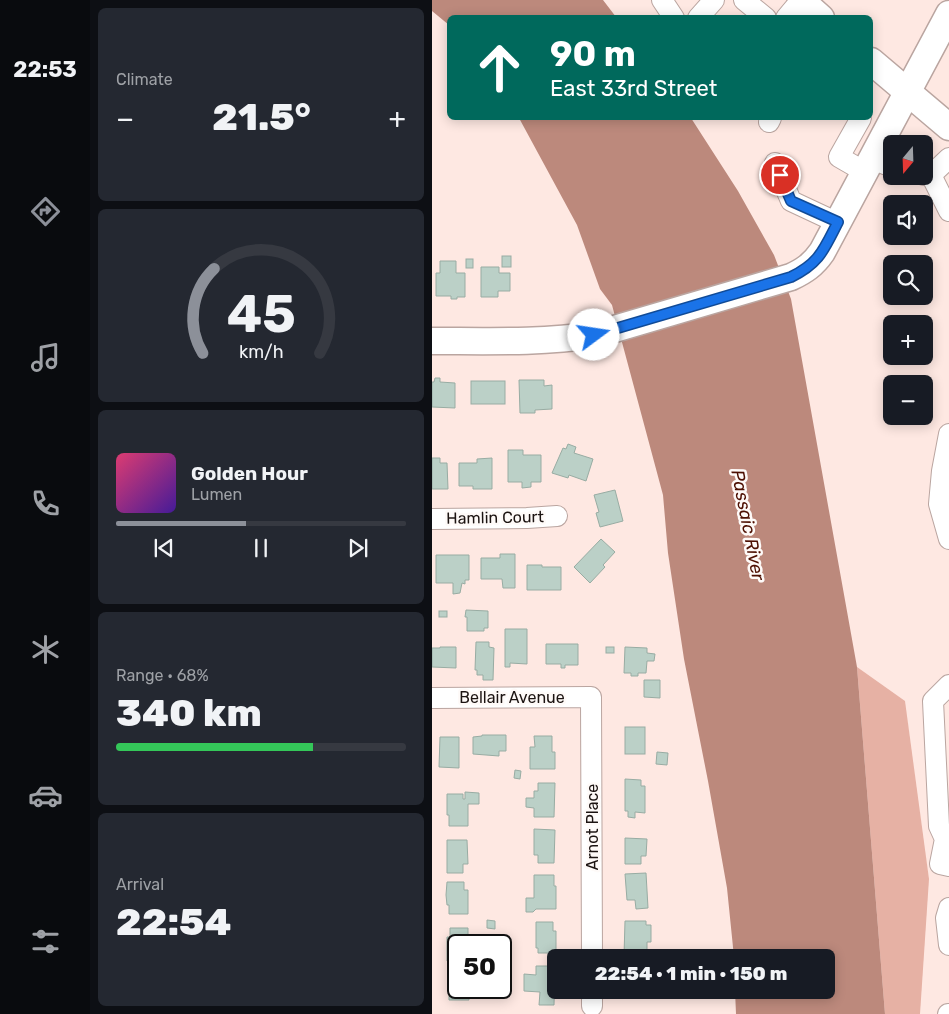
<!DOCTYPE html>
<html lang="en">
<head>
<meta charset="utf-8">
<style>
  :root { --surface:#171b24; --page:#242831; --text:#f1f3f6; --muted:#9ea1a6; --line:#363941; --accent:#8c9099 }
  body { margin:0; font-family:Rubik,sans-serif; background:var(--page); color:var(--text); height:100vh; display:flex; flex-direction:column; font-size:19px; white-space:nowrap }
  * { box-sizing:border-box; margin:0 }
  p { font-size:16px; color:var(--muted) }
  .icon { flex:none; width:28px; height:28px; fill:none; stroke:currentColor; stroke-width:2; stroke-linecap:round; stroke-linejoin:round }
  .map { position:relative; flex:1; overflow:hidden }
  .panel { display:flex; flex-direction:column; gap:8px; padding:8px; background:#0d0f14; width:342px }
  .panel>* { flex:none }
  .banner { position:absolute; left:15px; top:15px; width:426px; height:105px; border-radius:8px; box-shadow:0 2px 12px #0003; background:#00695c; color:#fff; overflow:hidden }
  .needle { width:32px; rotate:199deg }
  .controls { position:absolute; left:451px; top:135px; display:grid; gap:10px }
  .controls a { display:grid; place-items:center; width:50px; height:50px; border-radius:8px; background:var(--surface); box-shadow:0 2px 12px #0003; font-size:25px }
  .speed { position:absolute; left:15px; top:934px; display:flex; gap:10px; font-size:25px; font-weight:700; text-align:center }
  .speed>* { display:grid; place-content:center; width:65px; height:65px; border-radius:50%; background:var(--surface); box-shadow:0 2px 12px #0003; line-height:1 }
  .speed .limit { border:2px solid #111; border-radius:8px; background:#fff; color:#111 }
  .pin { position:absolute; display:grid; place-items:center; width:42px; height:42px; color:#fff; margin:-21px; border:2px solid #fff; border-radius:50%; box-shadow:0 1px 5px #0007 }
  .me { position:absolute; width:55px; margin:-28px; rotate:76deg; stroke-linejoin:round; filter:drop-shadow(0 0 4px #0008) }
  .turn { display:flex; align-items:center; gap:18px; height:105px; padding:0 20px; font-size:22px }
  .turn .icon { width:65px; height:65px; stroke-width:2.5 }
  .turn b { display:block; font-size:35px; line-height:42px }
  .big { font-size:38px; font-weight:800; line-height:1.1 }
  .panel .card { flex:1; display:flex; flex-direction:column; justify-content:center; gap:8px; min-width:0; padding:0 18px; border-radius:8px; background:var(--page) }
  .panel .dial { align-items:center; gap:0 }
  .dial svg { height:130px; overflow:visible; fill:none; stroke:var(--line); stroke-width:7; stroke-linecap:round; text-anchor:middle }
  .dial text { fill:var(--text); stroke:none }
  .song { display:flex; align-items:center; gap:15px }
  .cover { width:60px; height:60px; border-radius:8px; background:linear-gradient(135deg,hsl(340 70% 55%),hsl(260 70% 35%)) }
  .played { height:5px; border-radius:2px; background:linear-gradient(90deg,var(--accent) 45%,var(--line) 45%) }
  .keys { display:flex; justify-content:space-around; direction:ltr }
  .heat { display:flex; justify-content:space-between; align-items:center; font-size:28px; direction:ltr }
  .charge { height:8px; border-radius:4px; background:linear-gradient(90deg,#34c759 68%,var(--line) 0) }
  .trip { position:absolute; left:115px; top:949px; width:288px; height:50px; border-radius:8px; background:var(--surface); box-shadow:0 2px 12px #0003; font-weight:800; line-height:50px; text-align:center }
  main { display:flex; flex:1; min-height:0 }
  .tab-bar { display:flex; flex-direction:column; width:90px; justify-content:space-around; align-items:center; background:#090b0e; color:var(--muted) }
  .tab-bar .icon { width:35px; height:35px }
  .tab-bar .active { color:var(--accent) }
  .tab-bar b { font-size:22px; color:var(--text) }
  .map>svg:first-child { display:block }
  .forest { fill:#e6b1a4 }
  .water { fill:#bc897c }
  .building { fill:#bbd0c7; stroke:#98aca3 }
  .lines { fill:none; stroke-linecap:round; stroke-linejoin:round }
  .minor-casing { stroke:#baa5a0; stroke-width:22 }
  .major-casing { stroke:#baa5a0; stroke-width:29 }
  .minor { stroke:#fff; stroke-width:20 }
  .major { stroke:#fff; stroke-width:26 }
  .route-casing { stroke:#114b97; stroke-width:12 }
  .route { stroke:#1a73e8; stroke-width:9 }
  .labels { text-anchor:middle; stroke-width:5; stroke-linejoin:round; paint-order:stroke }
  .street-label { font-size:16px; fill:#1c1412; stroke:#fefaf8 }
  .water-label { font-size:18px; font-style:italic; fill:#4d0f02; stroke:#fefaf8 }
</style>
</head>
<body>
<main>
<nav class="tab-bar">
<b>22:53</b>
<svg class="icon active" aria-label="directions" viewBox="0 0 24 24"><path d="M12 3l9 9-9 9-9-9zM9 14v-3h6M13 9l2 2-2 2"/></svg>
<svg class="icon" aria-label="music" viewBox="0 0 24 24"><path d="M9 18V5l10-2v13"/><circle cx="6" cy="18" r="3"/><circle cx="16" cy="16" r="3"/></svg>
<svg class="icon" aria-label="phone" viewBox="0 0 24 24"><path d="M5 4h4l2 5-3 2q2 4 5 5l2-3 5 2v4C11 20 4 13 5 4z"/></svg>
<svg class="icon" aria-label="climate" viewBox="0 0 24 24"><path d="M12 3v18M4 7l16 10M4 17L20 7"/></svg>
<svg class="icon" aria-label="car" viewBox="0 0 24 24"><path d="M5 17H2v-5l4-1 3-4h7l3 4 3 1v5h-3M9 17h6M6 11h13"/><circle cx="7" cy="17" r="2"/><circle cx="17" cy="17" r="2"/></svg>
<svg class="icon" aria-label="filters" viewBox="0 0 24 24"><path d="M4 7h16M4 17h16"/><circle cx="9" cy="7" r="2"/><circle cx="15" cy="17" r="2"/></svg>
</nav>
<section class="panel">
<div class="card"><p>Climate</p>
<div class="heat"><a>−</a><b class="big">21.5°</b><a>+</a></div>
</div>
<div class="card dial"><svg viewBox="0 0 100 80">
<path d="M14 69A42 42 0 1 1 86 69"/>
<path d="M14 69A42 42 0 0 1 21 17" stroke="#8c9099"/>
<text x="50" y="56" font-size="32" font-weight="700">45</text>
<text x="50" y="72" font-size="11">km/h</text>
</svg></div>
<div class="card">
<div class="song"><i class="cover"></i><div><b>Golden Hour</b><p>Lumen</p></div></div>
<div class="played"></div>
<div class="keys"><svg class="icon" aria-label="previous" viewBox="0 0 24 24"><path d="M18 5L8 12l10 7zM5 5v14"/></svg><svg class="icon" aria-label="pause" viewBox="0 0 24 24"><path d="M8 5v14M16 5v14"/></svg><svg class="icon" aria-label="next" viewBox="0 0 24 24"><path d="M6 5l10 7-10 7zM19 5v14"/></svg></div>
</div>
<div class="card"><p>Range · 68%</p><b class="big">340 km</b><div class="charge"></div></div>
<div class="card"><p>Arrival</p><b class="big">22:54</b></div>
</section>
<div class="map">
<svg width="517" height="1014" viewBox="0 0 517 1014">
  <rect width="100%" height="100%" fill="#fee8e2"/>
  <path class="forest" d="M 425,667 L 473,701 L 497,879 L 488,1014 L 453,1014 Z"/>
  <g class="water">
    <path d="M 0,0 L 171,0 L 184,17 L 18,18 L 17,25 L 0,11 Z"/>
    <path d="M 87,118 L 259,118 L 306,191 L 342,255 L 359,299 L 425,667 L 453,1014 L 304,1014 L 303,990 L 394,990 L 394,958 L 302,957 L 295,888 L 276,781 L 252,659 L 236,553 L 231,495 L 180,305 L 168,289 L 145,225 Z"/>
  </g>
  <g class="building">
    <rect x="70" y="256" width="9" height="11"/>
    <rect x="34" y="259" width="7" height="9"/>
    <path d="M 8,261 L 24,261 L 24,273 L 33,273 L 33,297 L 25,297 L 25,299 L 19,299 L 19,296 L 4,296 L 4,273 L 8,273 Z"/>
    <path d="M 49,267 L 67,267 L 67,273 L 78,273 L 78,291 L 66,291 L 66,297 L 49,297 Z"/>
    <path d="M 3,378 L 8,378 L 8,382 L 23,383 L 23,408 L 0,407 L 0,382 L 2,382 Z"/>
    <path d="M 87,380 L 112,380 L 112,386 L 120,385 L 120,409 L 103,410 L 103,413 L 88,413 Z"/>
    <rect x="39" y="381" width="34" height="23"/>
    <path d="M 136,444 L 144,447 L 142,453 L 161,459 L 154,481 L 137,475 L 136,478 L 120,473 L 131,448 L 134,449 Z"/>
    <path d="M 76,450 L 91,450 L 91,455 L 109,455 L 109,482 L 99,482 L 99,487 L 90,488 L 90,482 L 76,482 Z"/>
    <path d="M 0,458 L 8,458 L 8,463 L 15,463 L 16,489 L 0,489 Z"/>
    <path d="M 60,458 L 60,489 L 41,489 L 41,486 L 27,486 L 27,463 L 45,463 L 45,459 Z"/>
    <path d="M 183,490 L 191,521 L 168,527 L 164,513 L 167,512 L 162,495 Z"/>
    <path d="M 169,539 L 183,552 L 171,565 L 173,567 L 158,583 L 142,567 Z"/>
    <path d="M 68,554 L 83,554 L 83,588 L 71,588 L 70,579 L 49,579 L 49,558 L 68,558 Z"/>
    <path d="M 4,555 L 37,555 L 37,580 L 33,580 L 33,584 L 30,583 L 28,593 L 21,594 L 21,583 L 4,583 Z"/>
    <path d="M 95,565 L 110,565 L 110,567 L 129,567 L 129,590 L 95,590 Z"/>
    <path d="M 34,610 L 56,611 L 56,628 L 52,628 L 52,631 L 35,631 L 35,617 L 33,617 Z"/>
    <rect x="7" y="611" width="8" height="6"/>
    <path d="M 73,629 L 95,629 L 95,664 L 78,663 L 78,667 L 73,667 Z"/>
    <path d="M 44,642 L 57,642 L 57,647 L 62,648 L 61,680 L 51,680 L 51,675 L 45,675 L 45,670 L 43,670 Z"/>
    <path d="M 114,644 L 146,644 L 146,665 L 133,665 L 133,668 L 129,668 L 129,664 L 114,664 Z"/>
    <path d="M 8,647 L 24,647 L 24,668 L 0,667 L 0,648 L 8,648 Z"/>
    <rect x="174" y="647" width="8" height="6"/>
    <path d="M 193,647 L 215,648 L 215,653 L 223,654 L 222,661 L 215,661 L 214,673 L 206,673 L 206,676 L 199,676 L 199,673 L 192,673 Z"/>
    <path d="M 212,680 L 228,680 L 228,698 L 212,697 Z"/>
    <rect x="193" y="727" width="20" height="27"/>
    <path d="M 50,735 L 74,735 L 74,751 L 67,751 L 67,756 L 41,754 L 41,737 L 50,736 Z"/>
    <path d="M 102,736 L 120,736 L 120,752 L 123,752 L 123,769 L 98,769 L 98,747 L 103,747 Z"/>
    <path d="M 8,737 L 27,737 L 27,768 L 7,767 Z"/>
    <path d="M 225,752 L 236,753 L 235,765 L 224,764 Z"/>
    <path d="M 83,770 L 89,771 L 88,779 L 82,778 Z"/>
    <path d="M 193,779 L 209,780 L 209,786 L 213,786 L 213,813 L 203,812 L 203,818 L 196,817 L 196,811 L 193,811 Z"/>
    <path d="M 106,783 L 123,783 L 122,817 L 102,817 L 102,808 L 94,807 L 94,798 L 102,798 L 102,791 L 106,791 Z"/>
    <path d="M 33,792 L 47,793 L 47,804 L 36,804 L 36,826 L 17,826 L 17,815 L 15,815 L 15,794 L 31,794 L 31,799 L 33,799 Z"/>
    <path d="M 102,829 L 123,830 L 122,863 L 106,863 L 106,855 L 102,855 Z"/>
    <path d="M 193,838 L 215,839 L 214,856 L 209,856 L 209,864 L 193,864 Z"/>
    <path d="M 15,840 L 35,840 L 36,864 L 31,864 L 31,873 L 15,873 Z"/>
    <path d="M 214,873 L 216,908 L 204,909 L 203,900 L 195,900 L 193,874 Z"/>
    <path d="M 102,875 L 122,875 L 122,886 L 124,886 L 124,909 L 104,909 L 101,912 L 94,912 L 94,898 L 102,898 Z"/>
    <path d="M 15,882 L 32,882 L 32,890 L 36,890 L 36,914 L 17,914 L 17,905 L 15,905 L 14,895 Z"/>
    <path d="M 55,920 L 63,921 L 63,929 L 55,928 Z"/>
    <path d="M 193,921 L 214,921 L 214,925 L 219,925 L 219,942 L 215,942 L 215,956 L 192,956 Z"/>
    <path d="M 104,922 L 121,922 L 121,931 L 124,931 L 124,953 L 106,953 L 106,948 L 104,948 Z"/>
    <path d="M 18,928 L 36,928 L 36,940 L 42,940 L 42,945 L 26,945 L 26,961 L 15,961 L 15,937 L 18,937 Z"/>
    <path d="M 104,966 L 123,966 L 122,1005 L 107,1005 L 108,992 L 92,991 L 92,974 L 104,975 Z"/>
    <path d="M 17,968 L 26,968 L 26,988 L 37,988 L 37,1000 L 17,1000 Z"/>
    <rect x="195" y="990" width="18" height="8"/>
  </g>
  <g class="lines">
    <g class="minor-casing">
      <g id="minor">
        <path d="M 230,0 L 242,18"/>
        <path d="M 312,0 L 334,18"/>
        <path d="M 266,18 L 282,0"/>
        <path d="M 354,18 L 369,0"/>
        <path d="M 429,118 L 407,157 L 433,172"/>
        <path d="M 337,122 L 339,118"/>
        <path d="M 440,159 L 460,167"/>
        <path d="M 343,163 L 359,201 L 406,223"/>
        <path d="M 492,175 L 499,175 L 517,158"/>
        <path d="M 499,175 L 517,211"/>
        <path d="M 517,434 L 510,471 L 507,504 L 517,539"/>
        <path d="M 0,519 L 95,518 L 125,516"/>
        <path d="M 517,685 L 501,701 L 507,826 L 513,839 L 508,864 L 517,866"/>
        <path d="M 0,698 L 159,697 L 160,958"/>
        <path d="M 517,908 L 514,918 L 517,945"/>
        <path d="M 160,990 L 160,1006"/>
        <path d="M 516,1014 L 517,1014"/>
      </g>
    </g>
    <g class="major-casing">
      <g id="major">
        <path d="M 369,0 L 389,18"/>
        <path d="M 439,61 L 517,127"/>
        <path d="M 0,341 C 54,341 109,343 162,335 L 359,277 C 372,271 381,265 390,252 L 517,14"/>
      </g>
    </g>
    <use href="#minor" class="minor"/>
    <use href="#major" class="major"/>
  </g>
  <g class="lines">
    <g class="route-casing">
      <path id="route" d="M 162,335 L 359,277 C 388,263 392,249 406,222 L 359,201 L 348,175"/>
    </g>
    <use href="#route" class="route"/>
  </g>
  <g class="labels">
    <g class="street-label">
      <text transform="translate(63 517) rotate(-1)" y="6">Hamlin Court</text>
      <text x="80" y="703">Bellair Avenue</text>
      <text transform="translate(160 827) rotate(-90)" y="6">Arnot Place</text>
    </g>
    <g class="water-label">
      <text transform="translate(316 525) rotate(79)" y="6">Passaic River</text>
    </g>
  </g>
</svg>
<div class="controls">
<a><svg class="needle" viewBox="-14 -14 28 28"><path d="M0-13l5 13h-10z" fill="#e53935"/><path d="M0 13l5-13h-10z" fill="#9ea1a6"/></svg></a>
<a><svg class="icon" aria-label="sound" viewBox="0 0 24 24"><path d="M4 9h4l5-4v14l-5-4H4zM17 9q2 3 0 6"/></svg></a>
<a><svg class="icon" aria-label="search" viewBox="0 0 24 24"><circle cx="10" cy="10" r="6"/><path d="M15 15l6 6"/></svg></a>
<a>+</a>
<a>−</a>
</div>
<div class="speed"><div class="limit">50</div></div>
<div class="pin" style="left:348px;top:175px;background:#d93025"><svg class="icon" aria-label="arrive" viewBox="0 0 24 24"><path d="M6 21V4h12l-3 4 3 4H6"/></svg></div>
<svg class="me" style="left:162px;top:335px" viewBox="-20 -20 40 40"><circle r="19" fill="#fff"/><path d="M0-13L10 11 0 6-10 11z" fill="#1a73e8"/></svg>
<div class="trip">22:54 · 1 min · 150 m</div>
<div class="banner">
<div class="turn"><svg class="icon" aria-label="ahead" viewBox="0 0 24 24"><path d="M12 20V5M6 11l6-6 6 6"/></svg><div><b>90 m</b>East 33rd Street</div></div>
</div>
</div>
</main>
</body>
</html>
